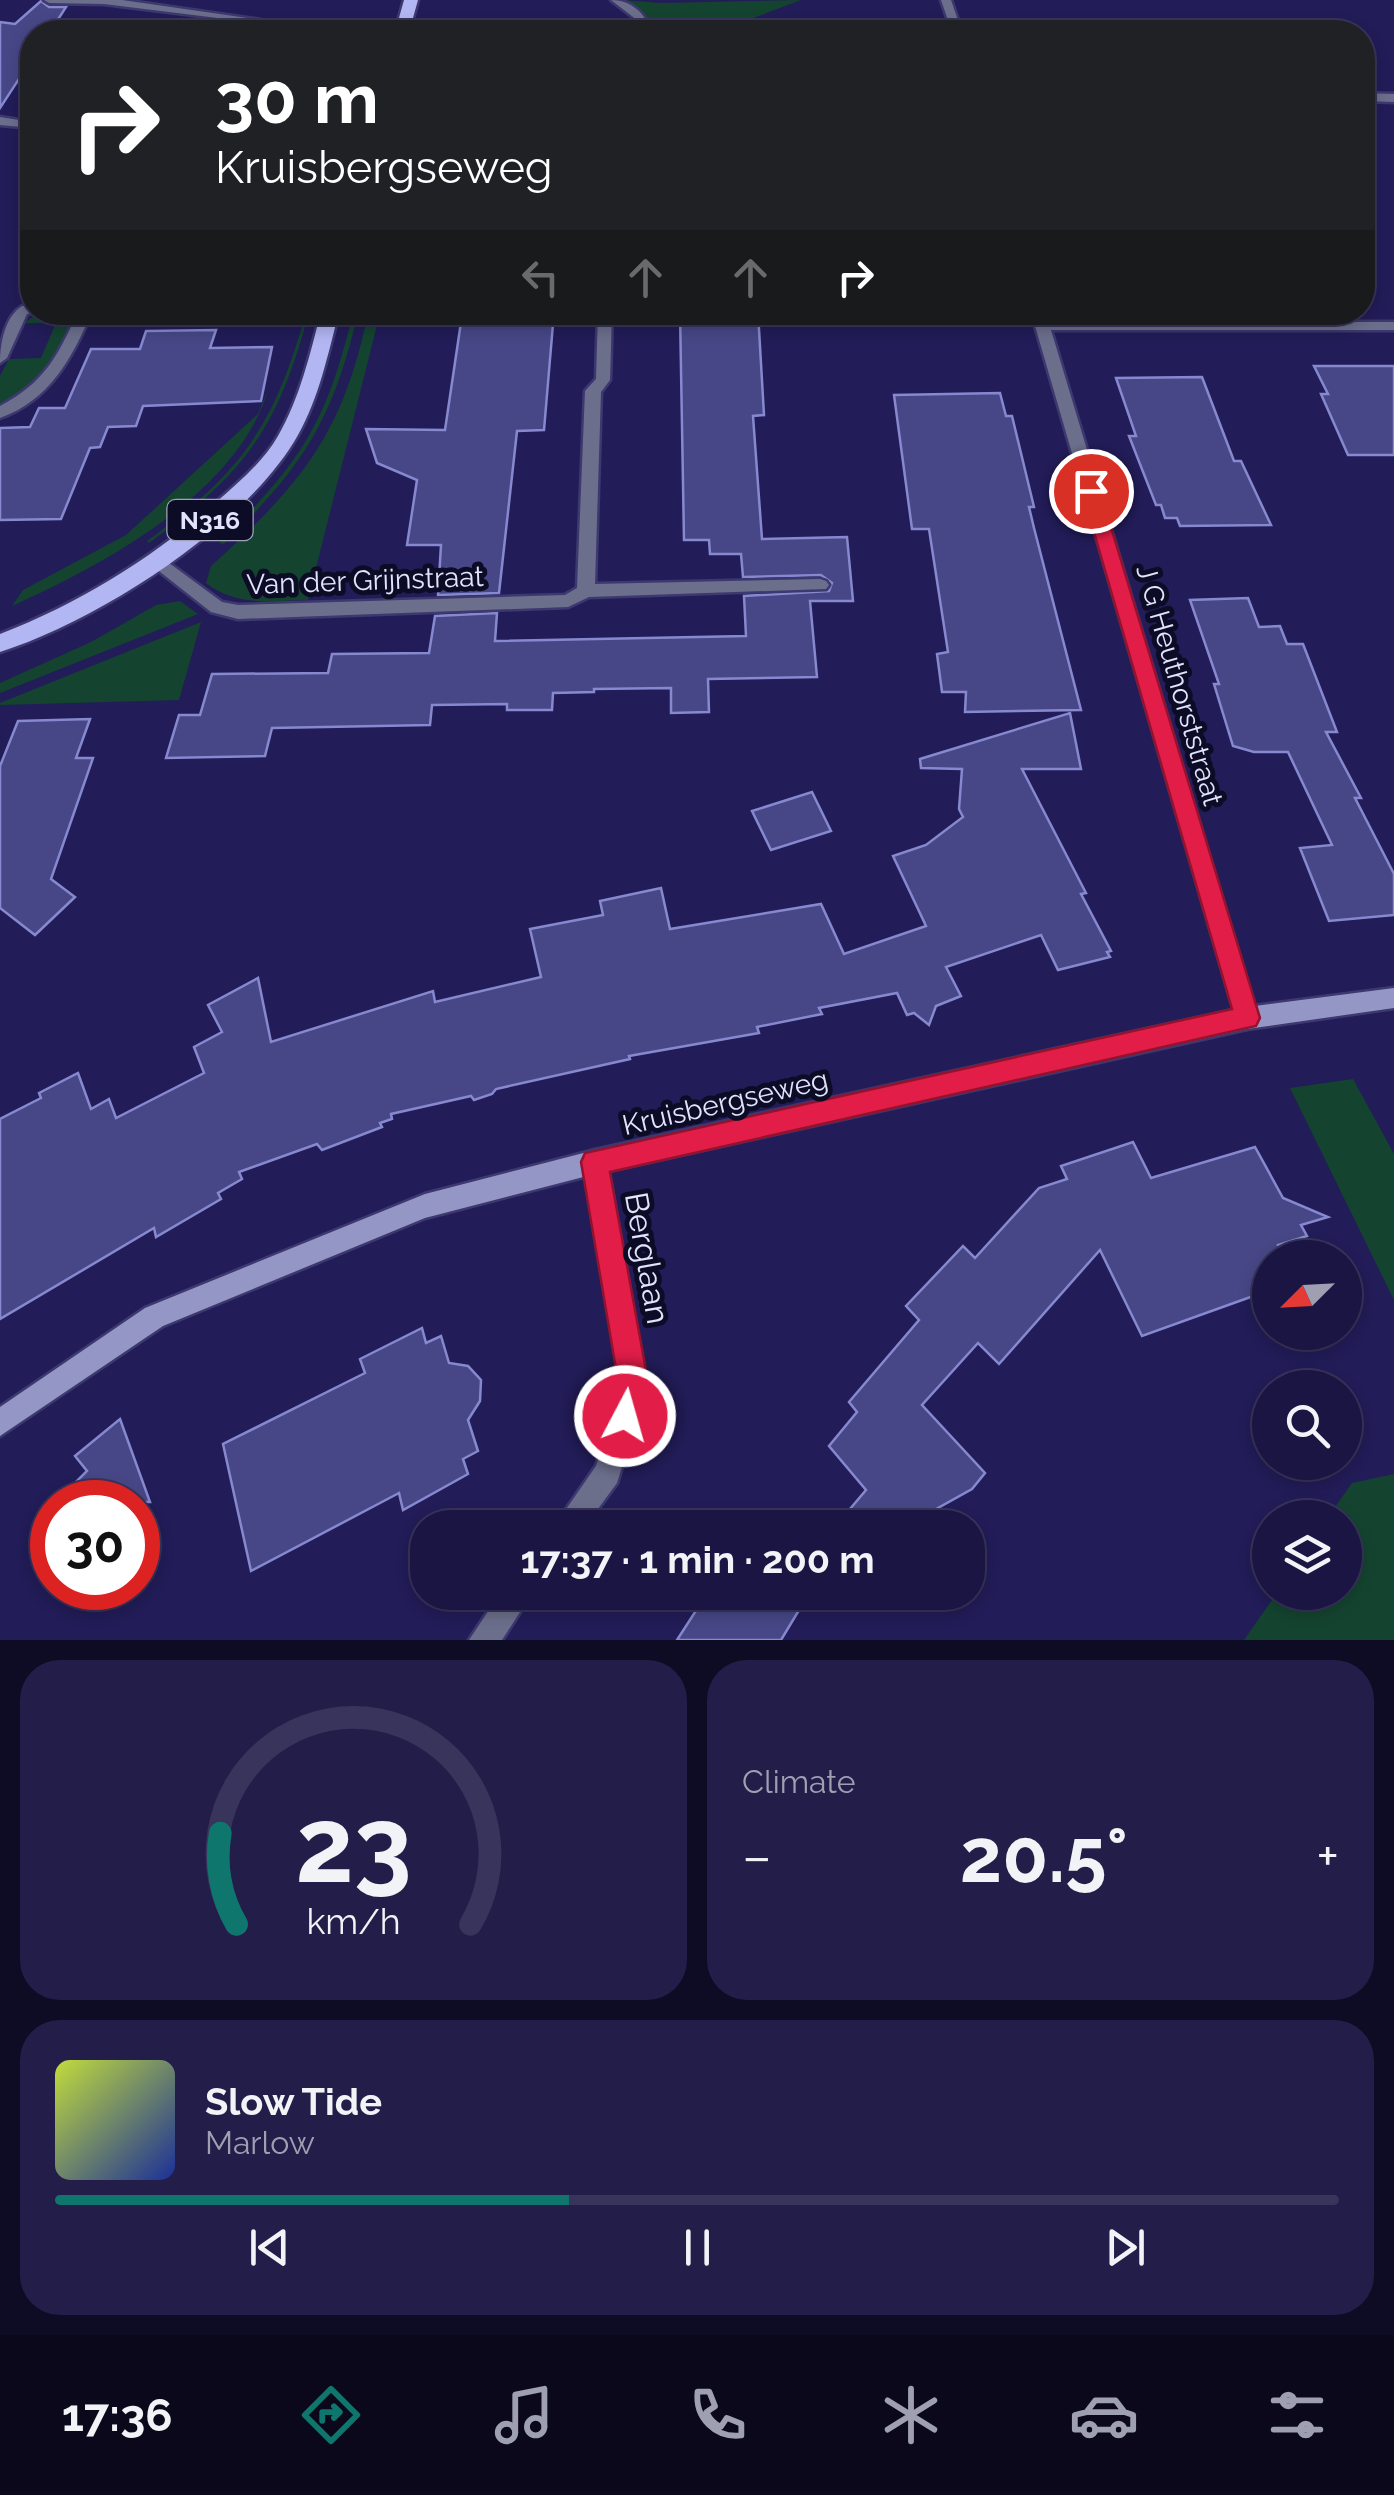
<!DOCTYPE html>
<html lang="en">
<head>
<meta charset="utf-8">
<style>
  :root { --surface:#1a1542; --page:#231e49; --text:#f1f3f6; --muted:#9f9fb2; --line:#38345b; --accent:#0f766e }
  body { margin:0; font-family:Raleway,sans-serif; background:var(--page); color:var(--text); height:100vh; display:flex; flex-direction:column; font-size:38px; white-space:nowrap }
  * { box-sizing:border-box; margin:0 }
  p { font-size:32px; color:var(--muted) }
  .icon { flex:none; width:55px; height:55px; fill:none; stroke:currentColor; stroke-width:2; stroke-linecap:round; stroke-linejoin:round }
  .map { position:relative; height:1640px; overflow:hidden }
  .sheet { display:flex; flex-direction:column; gap:20px; padding:20px; background:#0e0c24; flex:1 }
  .sheet>* { flex:none }
  .hud { position:absolute; left:20px; top:20px; width:1355px; height:305px; border-radius:40px; box-shadow:0 5px 15px #0003,0 0 0 2px var(--line); background:#202124; color:#fff; overflow:hidden }
  .needle { width:65px; rotate:246deg }
  .buttons { position:absolute; left:1252px; top:1240px; display:grid; gap:20px }
  .buttons a { display:grid; place-items:center; width:110px; height:110px; border-radius:50%; background:var(--surface); box-shadow:0 5px 15px #0003,0 0 0 2px var(--line); font-size:50px }
  .speed { position:absolute; left:30px; top:1480px; display:flex; gap:20px; font-size:50px; font-weight:700; text-align:center }
  .speed>* { display:grid; place-content:center; width:130px; height:130px; border-radius:50%; background:var(--surface); box-shadow:0 5px 15px #0003,0 0 0 2px var(--line); line-height:1 }
  .speed .limit { border:15px solid #d22; background:#fff; color:#111 }
  .pin { position:absolute; display:grid; place-items:center; width:85px; height:85px; color:#fff; margin:-42px; border:5px solid #fff; border-radius:50%; box-shadow:0 2px 10px #0007 }
  .me { position:absolute; width:110px; margin:-55px; rotate:6deg; stroke-linejoin:round; filter:drop-shadow(0 0 8px #0008) }
  .turn { display:flex; align-items:center; gap:35px; height:210px; padding:0 30px; font-size:45px }
  .turn .icon { width:130px; height:130px; stroke-width:2.5 }
  .turn b { display:block; font-size:70px; line-height:85px }
  .lanes { display:flex; align-items:center; height:95px; padding:0 30px; background:#0003; justify-content:center; gap:50px; direction:ltr }
  .lanes .off { opacity:.35 }
  .big { font-size:75px; font-weight:700; line-height:1.1 }
  .sheet .tile { flex:1; display:flex; flex-direction:column; justify-content:center; gap:15px; min-width:0; padding:0 35px; border-radius:40px; background:var(--page) }
  .sheet .dial { align-items:center; gap:0 }
  .dial svg { height:260px; overflow:visible; fill:none; stroke:var(--line); stroke-width:7; stroke-linecap:round; text-anchor:middle }
  .dial text { fill:var(--text); stroke:none }
  .song { display:flex; align-items:center; gap:30px }
  .cover { width:120px; height:120px; border-radius:15px; background:linear-gradient(135deg,hsl(70 70% 55%),hsl(230 70% 35%)) }
  .played { height:10px; border-radius:5px; background:linear-gradient(90deg,var(--accent) 40%,var(--line) 40%) }
  .keys { display:flex; justify-content:space-around; direction:ltr }
  .heat { display:flex; justify-content:space-between; align-items:center; font-size:55px; direction:ltr }
  .sheet .tiles { flex:1; display:grid; gap:20px; grid-template-columns:1fr 1fr }
  .tile:last-child { grid-column:span 2 }
  .trip { position:absolute; left:410px; top:1510px; width:575px; height:100px; border-radius:40px; background:var(--surface); box-shadow:0 5px 15px #0003,0 0 0 2px var(--line); font-weight:700; line-height:100px; text-align:center }
  .tabs { display:flex; height:160px; justify-content:space-around; align-items:center; background:#0a081a; color:var(--muted) }
  .tabs .icon { width:70px; height:70px }
  .tabs .on { color:var(--accent) }
  .tabs b { font-size:45px; color:var(--text) }
  .map>svg:first-child { display:block }
  .green { fill:#144430 }
  .building { fill:#474787; stroke:#8689cf; stroke-width:2.5 }
  .lines { fill:none; stroke-linecap:round; stroke-linejoin:round }
  .street-casing { stroke:#3d386f; stroke-width:5 }
  .secondary-casing { stroke:#3d386f; stroke-width:5 }
  .primary-casing { stroke:#3d386f; stroke-width:5 }
  .street { fill:#6c6f8c; fill-rule:evenodd }
  .secondary { fill:#9497c5; fill-rule:evenodd }
  .primary { fill:#b2b6f2; fill-rule:evenodd }
  .route { fill:#e11d48; stroke:#92132f; stroke-width:2.5 }
  .labels { text-anchor:middle; stroke-width:10; stroke-linejoin:round; paint-order:stroke }
  .shield { fill:#0d0c26; stroke:#a2a3bb; stroke-width:2.5 }
  .shield-label { font-size:25px; font-weight:bold; fill:#e2e4fb }
  .street-label { font-size:28px; fill:#e2e4fb; stroke:#0d0c26 }
  .near-street-label { font-size:32px; fill:#e2e4fb; stroke:#0d0c26 }
</style>
</head>
<body>
<div class="map">
<svg width="1394" height="1640" viewBox="0 0 1394 1640">
  <rect width="100%" height="100%" fill="#221c58"/>
  <g class="green">
    <path d="M 623,0 L 661,3 L 801,0 L 751,19 L 651,30 L 638,8 Z"/>
    <path d="M 306,313 L 309,313 C 277,429 247,471 149,543 L 147,541 C 243,471 274,426 306,313 Z"/>
    <path d="M 353,313 L 358,313 C 332,423 303,466 224,544 L 219,543 C 301,462 326,425 353,313 Z"/>
    <path d="M 368,313 L 380,313 L 308,600 C 271,601 237,607 206,583 L 211,566 C 301,484 343,435 368,313 Z"/>
    <path d="M 33,316 L 59,316 L 69,326 C 51,365 39,386 0,407 L 0,376 L 9,359 L 41,358 L 56,323 L 25,323 Z"/>
    <path d="M 269,388 C 238,493 105,564 12,606 L 23,590 L 126,535 L 258,414 Z"/>
    <path d="M 180,601 L 198,614 L 0,693 L 0,683 L 91,642 L 156,605 Z"/>
    <path d="M 201,622 L 179,700 L 0,705 L 0,703 Z"/>
    <path d="M 1353,1079 L 1394,1154 L 1394,1300 L 1290,1088 Z"/>
    <path d="M 1394,1474 L 1394,1640 L 1244,1640 L 1277,1593 L 1345,1592 L 1345,1518 L 1328,1517 L 1352,1483 Z"/>
  </g>
  <g class="building">
    <path d="M 41,1 L 49,7 L 66,7 L 50,32 L 32,32 L 32,59 L 0,108 L 0,22 L 15,24 Z"/>
    <path d="M 500,312 L 554,312 L 544,430 L 517,431 L 499,593 L 438,595 L 441,545 L 407,545 L 417,480 L 377,463 L 366,429 L 445,430 L 461,322 L 499,320 Z"/>
    <path d="M 680,312 L 758,312 L 764,415 L 753,416 L 762,539 L 847,537 L 853,601 L 810,601 L 817,677 L 708,679 L 709,712 L 671,713 L 671,688 L 594,689 L 594,692 L 553,693 L 552,710 L 507,710 L 507,704 L 432,705 L 430,725 L 272,728 L 265,756 L 166,758 L 179,715 L 200,715 L 212,674 L 328,673 L 332,654 L 429,653 L 435,616 L 497,613 L 495,641 L 746,636 L 744,596 L 829,591 L 832,583 L 821,575 L 743,577 L 741,554 L 710,554 L 709,540 L 684,540 Z"/>
    <path d="M 216,330 L 210,348 L 272,347 L 261,401 L 143,406 L 136,426 L 108,427 L 100,447 L 90,448 L 61,519 L 0,520 L 0,428 L 30,427 L 39,408 L 65,408 L 91,349 L 140,349 L 146,331 Z"/>
    <path d="M 1314,366 L 1394,366 L 1394,455 L 1348,455 L 1321,394 L 1328,394 Z"/>
    <path d="M 1202,377 L 1234,461 L 1241,461 L 1271,525 L 1180,526 L 1177,518 L 1165,518 L 1161,505 L 1156,505 L 1129,436 L 1136,436 L 1116,378 Z"/>
    <path d="M 1000,393 L 1006,416 L 1012,416 L 1034,507 L 1029,507 L 1034,528 L 1081,710 L 965,712 L 966,692 L 942,692 L 937,654 L 948,652 L 929,529 L 912,529 L 894,395 Z"/>
    <path d="M 1248,598 L 1259,627 L 1280,626 L 1287,644 L 1303,644 L 1337,732 L 1326,732 L 1361,798 L 1355,798 L 1394,874 L 1394,915 L 1329,921 L 1300,848 L 1332,845 L 1288,752 L 1254,752 L 1233,746 L 1214,684 L 1219,684 L 1190,600 Z"/>
    <path d="M 1070,713 L 1081,769 L 1022,769 L 1086,893 L 1081,894 L 1111,951 L 1107,952 L 1110,957 L 1058,970 L 1041,935 L 946,967 L 961,996 L 936,1006 L 929,1025 L 914,1013 L 907,1015 L 897,993 L 819,1008 L 822,1014 L 757,1027 L 759,1033 L 629,1056 L 630,1059 L 496,1089 L 492,1094 L 474,1100 L 471,1096 L 391,1114 L 392,1119 L 380,1123 L 382,1127 L 322,1150 L 317,1144 L 239,1172 L 242,1179 L 218,1193 L 221,1199 L 156,1237 L 154,1228 L 0,1319 L 0,1119 L 41,1098 L 39,1093 L 78,1073 L 91,1109 L 109,1099 L 116,1118 L 204,1073 L 194,1047 L 222,1032 L 208,1005 L 258,978 L 271,1042 L 433,991 L 435,1002 L 541,977 L 530,929 L 603,915 L 600,901 L 661,888 L 670,929 L 821,904 L 844,954 L 926,926 L 893,856 L 926,845 L 963,817 L 959,809 L 962,769 L 921,768 L 920,759 Z"/>
    <path d="M 90,719 L 76,758 L 93,758 L 51,879 L 75,897 L 35,935 L 0,908 L 0,766 L 18,721 Z"/>
    <path d="M 812,792 L 831,831 L 771,850 L 752,811 Z"/>
    <path d="M 1133,1142 L 1151,1178 L 1255,1147 L 1283,1198 L 1328,1217 L 1301,1225 L 1307,1236 L 1278,1245 L 1284,1258 L 1270,1258 L 1270,1290 L 1142,1336 L 1100,1250 L 999,1364 L 978,1343 L 922,1405 L 985,1473 L 972,1489 L 902,1528 L 867,1528 L 850,1509 L 866,1490 L 829,1446 L 857,1412 L 849,1402 L 919,1320 L 906,1306 L 963,1246 L 975,1258 L 1039,1188 L 1067,1179 L 1061,1166 Z"/>
    <path d="M 422,1328 L 426,1343 L 441,1336 L 449,1363 L 468,1366 L 481,1380 L 480,1401 L 468,1420 L 478,1451 L 463,1459 L 468,1474 L 403,1510 L 399,1493 L 251,1571 L 223,1444 L 365,1373 L 360,1359 Z"/>
    <path d="M 120,1419 L 150,1502 L 56,1502 L 87,1471 L 75,1456 Z"/>
    <path d="M 708,1592 L 810,1592 L 781,1640 L 677,1640 Z"/>
  </g>
  <g class="lines">
    <g class="street-casing">
      <g id="street">
        <path d="M 44,0 L 122,0 L 261,20 L 256,32 L 246,32 L 250,22 L 104,4 L 49,3 Z"/>
        <path d="M 611,0 C 630,0 647,13 650,32 L 640,32 L 637,20 Z"/>
        <path d="M 941,0 L 951,0 L 962,32 L 952,32 Z"/>
        <path d="M 1362,93 L 1394,94 L 1394,102 L 1362,101 Z"/>
        <path d="M 0,117 L 32,122 L 32,128 L 0,125 Z"/>
        <path d="M 22,306 L 32,306 L 32,312 L 37,312 L 27,314 L 7,358 L 0,363 C 0,343 5,317 22,306 Z"/>
        <path d="M 78,312 L 92,312 C 72,358 50,400 0,418 L 0,406 C 45,382 57,357 78,312 Z"/>
        <path d="M 598,312 L 612,312 L 610,380 L 601,392 L 595,584 L 820,579 L 826,581 L 829,585 L 826,589 L 589,597 L 568,607 L 238,619 L 211,612 L 150,564 L 159,558 L 165,560 L 222,602 L 238,605 L 565,595 L 577,588 L 585,391 L 596,379 Z"/>
        <path d="M 1031,312 L 1045,312 L 1048,322 L 1394,322 L 1394,330 L 1051,330 L 1258,1018 L 1255,1025 L 1247,1029 L 1239,1025 L 1236,1018 Z"/>
        <path d="M 595,1150 L 603,1154 L 607,1162 L 647,1387 L 617,1483 L 584,1528 L 553,1528 L 596,1466 L 621,1387 L 583,1162 L 587,1154 Z"/>
        <path d="M 501,1592 L 533,1592 L 502,1640 L 469,1640 Z"/>
      </g>
    </g>
    <g class="secondary-casing">
      <path id="secondary" d="M 1394,988 L 1394,1008 L 1247,1029 L 595,1174 L 425,1218 L 163,1326 L 0,1436 L 0,1407 L 145,1308 L 425,1194 L 595,1150 L 1247,1007 Z"/>
    </g>
    <g class="primary-casing">
      <g id="primary">
        <path d="M 404,0 L 418,0 L 409,32 L 395,32 Z"/>
        <path d="M 321,312 L 339,312 C 328,354 319,398 298,435 C 247,526 98,621 0,652 L 0,634 C 80,603 151,559 215,503 C 238,483 263,462 278,436 C 300,398 310,354 321,312 Z"/>
      </g>
    </g>
    <use href="#street" class="street"/>
    <use href="#secondary" class="secondary"/>
    <use href="#primary" class="primary"/>
  </g>
  <path class="route" d="M 1091,484 L 1100,491 L 1260,1018 L 1256,1026 L 610,1172 L 649,1387 L 636,1426 L 625,1431 L 614,1426 L 610,1416 L 619,1387 L 581,1162 L 585,1153 L 1232,1009 L 1082,491 Z"/>
  <g class="labels">
    <rect class="shield" x="167.5" y="500" width="85" height="40" rx="8"/>
    <g class="shield-label">
      <text x="210" y="529">N316</text>
    </g>
    <g class="street-label">
      <text transform="translate(365 580) rotate(-2)" y="10">Van der Grijnstraat</text>
      <text transform="translate(1180 685) rotate(74)" y="10">J G Heuthorststraat</text>
      <text transform="translate(725 1102) rotate(-13)" y="10">Kruisbergseweg</text>
    </g>
    <g class="near-street-label">
      <text transform="translate(647 1258) rotate(80)" y="11">Berglaan</text>
    </g>
  </g>
</svg>
<div class="buttons">
<a><svg class="needle" viewBox="-14 -14 28 28"><path d="M0-13l5 13h-10z" fill="#e53935"/><path d="M0 13l5-13h-10z" fill="#9f9fb2"/></svg></a>
<a><svg class="icon" aria-label="search" viewBox="0 0 24 24"><circle cx="10" cy="10" r="6"/><path d="M15 15l6 6"/></svg></a>
<a><svg class="icon" aria-label="layers" viewBox="0 0 24 24"><path d="M12 4l9 5-9 5-9-5zM3 14l9 5 9-5"/></svg></a>
</div>
<div class="speed"><div class="limit">30</div></div>
<div class="pin" style="left:1091px;top:491px;background:#d93025"><svg class="icon" aria-label="arrive" viewBox="0 0 24 24"><path d="M6 21V4h12l-3 4 3 4H6"/></svg></div>
<svg class="me" style="left:625px;top:1416px" viewBox="-20 -20 40 40"><circle r="17" fill="#e11d48" stroke="#fff" stroke-width="3"/><path d="M0-11L8 9 0 5-8 9z" fill="#fff"/></svg>
<div class="trip">17:37 · 1 min · 200 m</div>
<div class="hud">
<div class="turn"><svg class="icon" aria-label="right" viewBox="0 0 24 24"><path d="M7 20v-9h11M14 6l5 5-5 5"/></svg><div><b>30 m</b>Kruisbergseweg</div></div>
<div class="lanes"><svg class="icon off" aria-label="left" viewBox="0 0 24 24"><path d="M17 20v-9H6M10 6l-5 5 5 5"/></svg><svg class="icon off" aria-label="ahead" viewBox="0 0 24 24"><path d="M12 20V5M6 11l6-6 6 6"/></svg><svg class="icon off" aria-label="ahead" viewBox="0 0 24 24"><path d="M12 20V5M6 11l6-6 6 6"/></svg><svg class="icon" aria-label="right" viewBox="0 0 24 24"><path d="M7 20v-9h11M14 6l5 5-5 5"/></svg></div>
</div>
</div>
<section class="sheet">
<div class="tiles">
<div class="tile dial"><svg viewBox="0 0 100 80">
<path d="M14 69A42 42 0 1 1 86 69"/>
<path d="M14 69A42 42 0 0 1 9 41" stroke="#0f766e"/>
<text x="50" y="56" font-size="32" font-weight="700">23</text>
<text x="50" y="72" font-size="11">km/h</text>
</svg></div>
<div class="tile"><p>Climate</p>
<div class="heat"><a>−</a><b class="big">20.5°</b><a>+</a></div>
</div>
<div class="tile">
<div class="song"><i class="cover"></i><div><b>Slow Tide</b><p>Marlow</p></div></div>
<div class="played"></div>
<div class="keys"><svg class="icon" aria-label="previous" viewBox="0 0 24 24"><path d="M18 5L8 12l10 7zM5 5v14"/></svg><svg class="icon" aria-label="pause" viewBox="0 0 24 24"><path d="M8 5v14M16 5v14"/></svg><svg class="icon" aria-label="next" viewBox="0 0 24 24"><path d="M6 5l10 7-10 7zM19 5v14"/></svg></div>
</div>
</div>
</section>
<nav class="tabs">
<b>17:36</b>
<svg class="icon on" aria-label="directions" viewBox="0 0 24 24"><path d="M12 3l9 9-9 9-9-9zM9 14v-3h6M13 9l2 2-2 2"/></svg>
<svg class="icon" aria-label="music" viewBox="0 0 24 24"><path d="M9 18V5l10-2v13"/><circle cx="6" cy="18" r="3"/><circle cx="16" cy="16" r="3"/></svg>
<svg class="icon" aria-label="phone" viewBox="0 0 24 24"><path d="M5 4h4l2 5-3 2q2 4 5 5l2-3 5 2v4C11 20 4 13 5 4z"/></svg>
<svg class="icon" aria-label="climate" viewBox="0 0 24 24"><path d="M12 3v18M4 7l16 10M4 17L20 7"/></svg>
<svg class="icon" aria-label="car" viewBox="0 0 24 24"><path d="M5 17H2v-5l4-1 3-4h7l3 4 3 1v5h-3M9 17h6M6 11h13"/><circle cx="7" cy="17" r="2"/><circle cx="17" cy="17" r="2"/></svg>
<svg class="icon" aria-label="filters" viewBox="0 0 24 24"><path d="M4 7h16M4 17h16"/><circle cx="9" cy="7" r="2"/><circle cx="15" cy="17" r="2"/></svg>
</nav>
</body>
</html>
